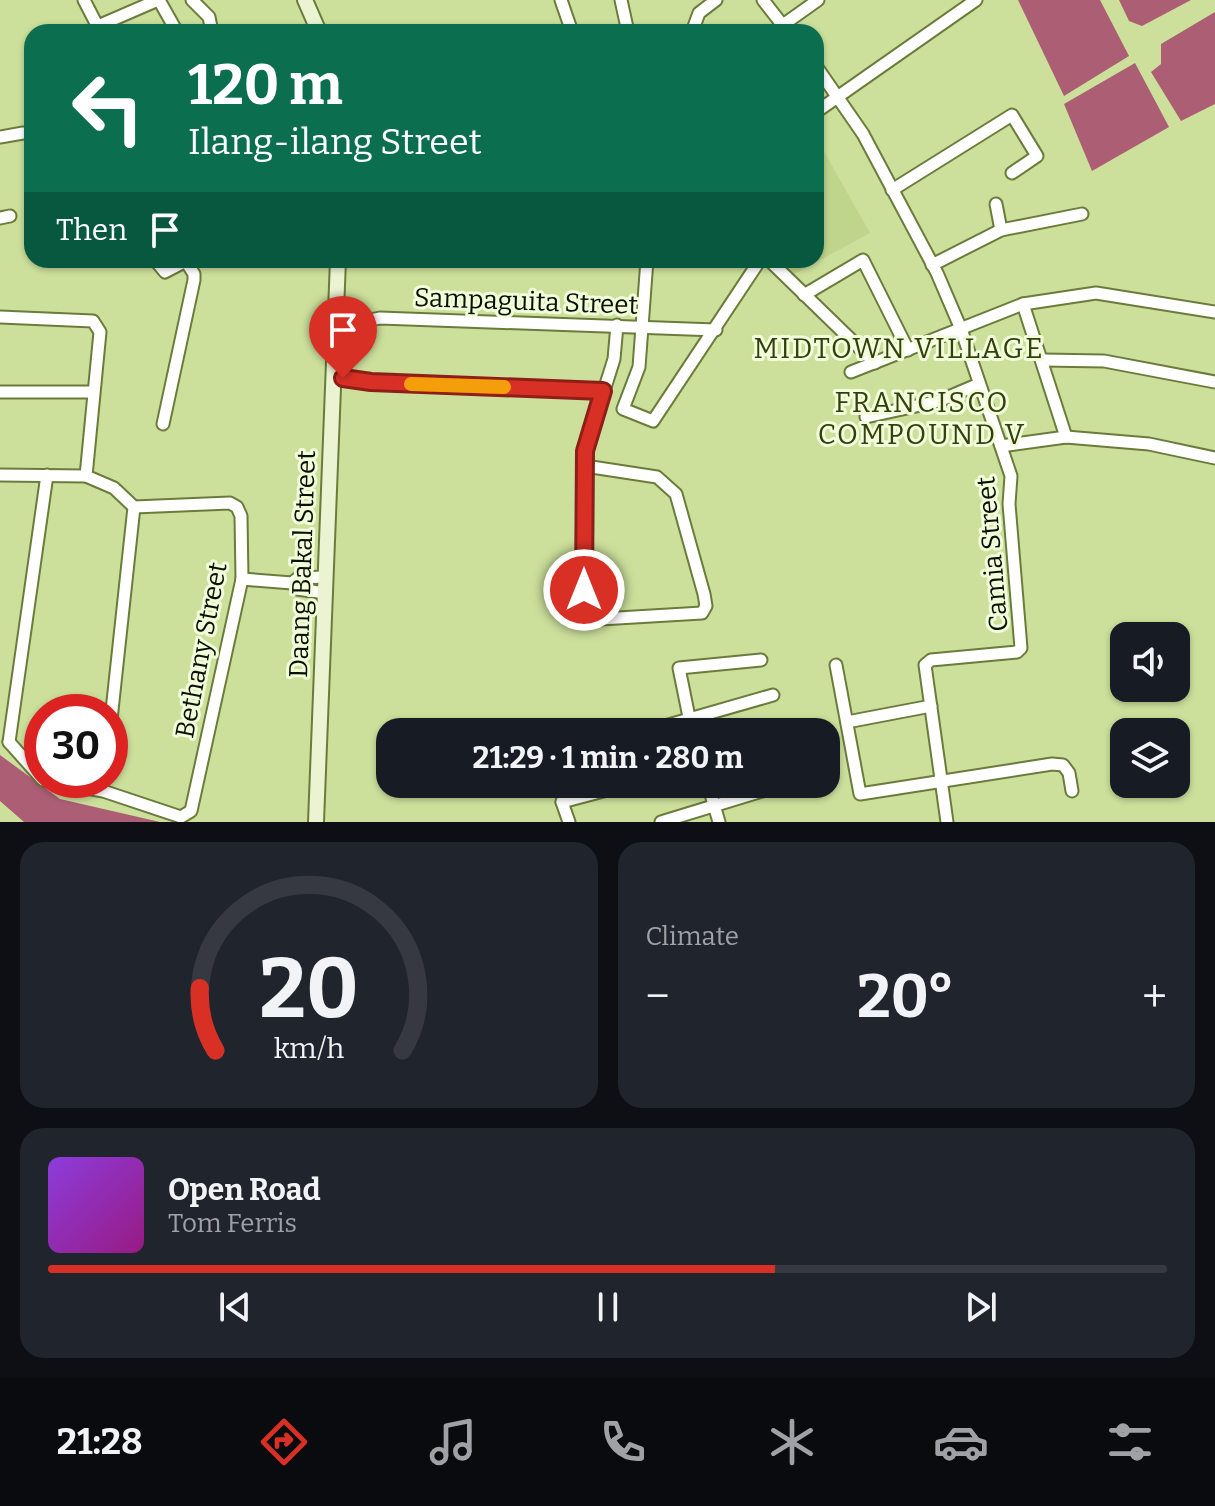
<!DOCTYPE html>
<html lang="en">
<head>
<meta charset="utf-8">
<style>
  :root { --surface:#171b24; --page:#20242c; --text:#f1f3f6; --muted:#9ea1a6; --line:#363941; --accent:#d93025 }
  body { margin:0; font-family:Bitter,serif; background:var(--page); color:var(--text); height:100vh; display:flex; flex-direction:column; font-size:30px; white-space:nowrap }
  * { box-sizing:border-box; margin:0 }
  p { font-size:26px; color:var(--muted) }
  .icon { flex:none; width:44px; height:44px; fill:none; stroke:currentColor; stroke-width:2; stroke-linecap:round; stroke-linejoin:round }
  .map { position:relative; height:822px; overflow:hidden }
  .details { display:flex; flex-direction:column; gap:20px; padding:20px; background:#0d0f14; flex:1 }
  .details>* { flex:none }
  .banner { position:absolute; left:24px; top:24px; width:800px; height:244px; border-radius:24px; box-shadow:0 2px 6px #0004; background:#0b6e4f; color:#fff; overflow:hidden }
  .fabs { position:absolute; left:1110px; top:622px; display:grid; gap:16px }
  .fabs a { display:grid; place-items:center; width:80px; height:80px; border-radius:16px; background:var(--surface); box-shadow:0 2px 6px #0004; font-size:40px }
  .speed { position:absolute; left:24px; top:694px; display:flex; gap:16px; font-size:40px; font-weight:700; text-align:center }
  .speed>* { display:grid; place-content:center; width:104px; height:104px; border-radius:50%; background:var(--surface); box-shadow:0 2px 6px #0004; line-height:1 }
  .speed .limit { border:12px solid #d22; background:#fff; color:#111 }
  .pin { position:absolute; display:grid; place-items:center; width:68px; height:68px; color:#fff; margin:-82px -34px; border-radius:50% 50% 50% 0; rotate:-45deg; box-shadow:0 0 8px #0007 }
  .pin .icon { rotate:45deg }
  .me { position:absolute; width:88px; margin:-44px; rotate:0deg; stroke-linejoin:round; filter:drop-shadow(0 0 6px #0008) }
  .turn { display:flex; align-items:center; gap:28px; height:168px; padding:0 32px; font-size:36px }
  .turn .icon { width:104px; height:104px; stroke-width:2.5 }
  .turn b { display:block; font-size:56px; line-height:68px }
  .then { display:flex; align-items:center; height:76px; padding:0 32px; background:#0003; gap:16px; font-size:30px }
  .big { font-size:60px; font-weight:700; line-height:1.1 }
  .details .card { flex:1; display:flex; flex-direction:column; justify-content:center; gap:12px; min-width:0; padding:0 28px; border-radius:24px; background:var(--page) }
  .details .dial { align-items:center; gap:0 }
  .dial svg { height:208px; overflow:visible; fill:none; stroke:var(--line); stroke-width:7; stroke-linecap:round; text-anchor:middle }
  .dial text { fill:var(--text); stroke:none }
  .song { display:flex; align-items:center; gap:24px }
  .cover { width:96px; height:96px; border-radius:12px; background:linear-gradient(135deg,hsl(270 70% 55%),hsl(310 70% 35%)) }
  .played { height:8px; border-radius:4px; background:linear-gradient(90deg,var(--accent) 65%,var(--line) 65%) }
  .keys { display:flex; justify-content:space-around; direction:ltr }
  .heat { display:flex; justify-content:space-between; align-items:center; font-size:44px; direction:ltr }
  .details .tiles { flex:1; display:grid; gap:20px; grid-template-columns:1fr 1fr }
  .card:last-child { grid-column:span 2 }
  .trip { position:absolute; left:376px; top:718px; width:464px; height:80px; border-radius:24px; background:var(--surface); box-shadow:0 2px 6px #0004; font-weight:700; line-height:80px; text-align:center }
  .tab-bar { display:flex; height:128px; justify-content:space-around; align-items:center; background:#090b0e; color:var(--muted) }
  .tab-bar .icon { width:56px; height:56px }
  .tab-bar .current { color:var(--accent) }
  .tab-bar b { font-size:36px; color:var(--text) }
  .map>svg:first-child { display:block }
  .built { fill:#bfd58b }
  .water { fill:#ac5e75 }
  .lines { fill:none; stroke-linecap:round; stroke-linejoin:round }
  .street-casing { stroke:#6a7b3b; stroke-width:15 }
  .secondary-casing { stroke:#6a7b3b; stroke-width:18 }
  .street { stroke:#fff; stroke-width:11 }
  .secondary { stroke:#eaf3d2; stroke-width:14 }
  .route-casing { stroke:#8d1f18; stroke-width:20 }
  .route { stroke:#d93025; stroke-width:14 }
  .slow { stroke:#f59e0b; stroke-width:14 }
  .labels { text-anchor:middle; stroke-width:6; stroke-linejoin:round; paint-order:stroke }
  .street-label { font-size:26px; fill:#0a1000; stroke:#f1fcda }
  .neighbourhood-label { font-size:28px; letter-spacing:2px; fill:#333f0c; stroke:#f1fcda }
</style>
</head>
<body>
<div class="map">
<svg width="1215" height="822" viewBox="0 0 1215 822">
  <rect width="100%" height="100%" fill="#cce09c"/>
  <path class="built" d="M 822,148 L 870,233 L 791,276 L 775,260 L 816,260 L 816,151 Z"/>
  <g class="water">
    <path d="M 1018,0 L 1100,0 L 1129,56 L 1064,96 Z"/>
    <path d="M 1119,0 L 1191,0 L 1142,26 L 1129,21 Z"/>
    <path d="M 1215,12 L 1215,104 L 1181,121 L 1151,72 L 1161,64 L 1161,44 Z"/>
    <path d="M 1135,63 L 1169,127 L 1092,171 L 1064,104 Z"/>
    <path d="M 0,755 L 60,799 L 160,822 L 24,822 L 0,801 Z"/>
  </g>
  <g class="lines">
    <g class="street-casing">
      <g id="street">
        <path d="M 84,0 L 100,31"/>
        <path d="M 159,0 L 177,32"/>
        <path d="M 192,0 L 209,17 L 212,32"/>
        <path d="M 561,0 L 572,32"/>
        <path d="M 621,0 L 628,32"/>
        <path d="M 763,0 L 788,32"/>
        <path d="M 98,26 L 158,0"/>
        <path d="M 692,32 L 699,13 L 716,0"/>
        <path d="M 773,32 L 818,0"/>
        <path d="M 816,66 L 863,134 L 937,273 L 961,329 L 1011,476 L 1009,504 L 1021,648 L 1017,652 L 931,660 L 925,665 L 947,822"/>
        <path d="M 816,112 L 976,0"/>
        <path d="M 0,137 L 23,133"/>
        <path d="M 892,190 L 1012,115 L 1037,156 L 1012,173"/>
        <path d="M 996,204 L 1001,230"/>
        <path d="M 0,218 L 10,216"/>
        <path d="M 155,260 L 165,272 L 184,262"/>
        <path d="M 647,260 L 639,367 L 623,409 L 653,421 L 760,260"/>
        <path d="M 769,260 L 875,363"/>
        <path d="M 932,265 L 1001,230 L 1082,214"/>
        <path d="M 804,295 L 863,260 L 908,350"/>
        <path d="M 1023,304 L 1066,437"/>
        <path d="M 0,317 L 93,321 L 100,332 L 86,476 L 114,488 L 134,507 L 110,729"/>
        <path d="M 336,327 L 380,318 L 716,330"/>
        <path d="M 1043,360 L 1104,361 L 1215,382"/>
        <path d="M 851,372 L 1023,304 L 1096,293 L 1215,312"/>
        <path d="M 334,376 L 371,382 L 603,391"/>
        <path d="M 0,392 L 93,392"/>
        <path d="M 866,417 L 939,401 L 979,384"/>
        <path d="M 163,424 L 194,280 L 194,274 L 185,260"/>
        <path d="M 1001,446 L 1066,437 L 1149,444 L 1215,458"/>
        <path d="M 585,466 L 657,477 L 676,494 L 704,594 L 706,606 L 702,613 L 584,620 L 585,466 L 585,451 L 614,359 L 617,325"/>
        <path d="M 0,475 L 86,476"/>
        <path d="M 242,579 L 292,583 L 297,589 L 325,593"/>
        <path d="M 292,583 L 298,578 L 325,577"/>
        <path d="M 836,665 L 860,794 L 1052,764 L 1063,765 L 1069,773 L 1072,791"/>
        <path d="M 847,722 L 931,706"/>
        <path d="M 644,732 L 773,695"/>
        <path d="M 692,732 L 679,668 L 761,660"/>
        <path d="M 9,742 L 47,475"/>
        <path d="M 9,742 L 42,779"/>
        <path d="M 43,780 L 103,791 L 181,817 L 191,811 L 242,579 L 241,516 L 237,507 L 230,503 L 134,507"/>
        <path d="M 568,784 L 562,802 L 569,822"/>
        <path d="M 708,784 L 719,822"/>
        <path d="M 562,802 L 630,784"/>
        <path d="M 661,822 L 785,784"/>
      </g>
    </g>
    <g class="secondary-casing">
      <g id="secondary">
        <path d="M 305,0 L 319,32"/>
        <path d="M 316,822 L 338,260"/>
      </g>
    </g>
    <use href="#street" class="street"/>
    <use href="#secondary" class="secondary"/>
  </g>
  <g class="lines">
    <g class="route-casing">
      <path id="route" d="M 343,378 L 371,382 L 603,391 L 585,451 L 584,590"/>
    </g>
    <use href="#route" class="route"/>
    <path class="slow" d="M 411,384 L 504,387"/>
  </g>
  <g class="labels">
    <g class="street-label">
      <text transform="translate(526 301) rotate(2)" y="9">Sampaguita Street</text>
      <text transform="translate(992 554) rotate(-95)" y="9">Camia Street</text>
      <text transform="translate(302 564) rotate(-88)" y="9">Daang Bakal Street</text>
      <text transform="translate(201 650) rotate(-79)" y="9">Bethany Street</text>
    </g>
    <g class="neighbourhood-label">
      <text x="899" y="358">MIDTOWN VILLAGE</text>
      <text x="922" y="412">FRANCISCO<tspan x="922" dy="32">COMPOUND V</tspan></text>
    </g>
  </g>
</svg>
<div class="fabs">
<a><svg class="icon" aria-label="sound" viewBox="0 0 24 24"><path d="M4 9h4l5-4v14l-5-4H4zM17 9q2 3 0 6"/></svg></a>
<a><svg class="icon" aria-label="layers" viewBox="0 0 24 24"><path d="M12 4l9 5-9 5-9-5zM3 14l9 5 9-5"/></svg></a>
</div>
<div class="speed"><div class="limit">30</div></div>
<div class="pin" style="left:343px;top:378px;background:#d93025"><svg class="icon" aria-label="arrive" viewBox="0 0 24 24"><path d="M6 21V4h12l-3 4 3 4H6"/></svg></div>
<svg class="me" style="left:584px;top:590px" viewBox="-20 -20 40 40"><circle r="17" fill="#d93025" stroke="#fff" stroke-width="3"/><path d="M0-11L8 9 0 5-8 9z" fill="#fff"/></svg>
<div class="trip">21:29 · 1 min · 280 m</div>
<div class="banner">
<div class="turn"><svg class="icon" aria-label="left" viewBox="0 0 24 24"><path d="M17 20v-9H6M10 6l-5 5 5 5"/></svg><div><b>120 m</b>Ilang-ilang Street</div></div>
<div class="then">Then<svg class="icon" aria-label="arrive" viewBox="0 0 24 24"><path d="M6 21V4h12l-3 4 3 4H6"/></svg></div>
</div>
</div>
<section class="details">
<div class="tiles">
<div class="card dial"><svg viewBox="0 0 100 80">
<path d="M14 69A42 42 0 1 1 86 69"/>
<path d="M14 69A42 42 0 0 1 8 45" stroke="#d93025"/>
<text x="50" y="56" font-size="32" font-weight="700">20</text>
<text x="50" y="72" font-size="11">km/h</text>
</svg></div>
<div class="card"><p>Climate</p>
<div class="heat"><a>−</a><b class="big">20°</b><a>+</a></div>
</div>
<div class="card">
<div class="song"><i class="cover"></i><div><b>Open Road</b><p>Tom Ferris</p></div></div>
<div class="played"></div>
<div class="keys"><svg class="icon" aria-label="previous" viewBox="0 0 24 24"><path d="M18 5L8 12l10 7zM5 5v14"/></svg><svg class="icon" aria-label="pause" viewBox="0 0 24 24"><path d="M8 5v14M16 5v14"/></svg><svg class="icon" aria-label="next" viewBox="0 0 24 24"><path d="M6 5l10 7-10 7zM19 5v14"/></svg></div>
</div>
</div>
</section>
<nav class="tab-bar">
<b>21:28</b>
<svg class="icon current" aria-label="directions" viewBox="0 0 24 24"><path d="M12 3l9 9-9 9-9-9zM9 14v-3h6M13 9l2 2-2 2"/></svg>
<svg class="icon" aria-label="music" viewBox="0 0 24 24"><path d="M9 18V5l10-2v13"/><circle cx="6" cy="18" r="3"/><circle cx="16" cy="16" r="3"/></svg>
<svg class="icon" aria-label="phone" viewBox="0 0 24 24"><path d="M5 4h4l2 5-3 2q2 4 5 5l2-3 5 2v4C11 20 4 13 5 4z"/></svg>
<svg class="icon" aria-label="climate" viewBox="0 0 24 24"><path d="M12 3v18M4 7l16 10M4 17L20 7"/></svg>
<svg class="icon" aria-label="car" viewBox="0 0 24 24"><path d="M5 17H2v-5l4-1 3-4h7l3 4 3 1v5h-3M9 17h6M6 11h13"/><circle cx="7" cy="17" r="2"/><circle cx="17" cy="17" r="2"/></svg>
<svg class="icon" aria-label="filters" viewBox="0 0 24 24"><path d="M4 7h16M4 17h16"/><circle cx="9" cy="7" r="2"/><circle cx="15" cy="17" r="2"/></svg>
</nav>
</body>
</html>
